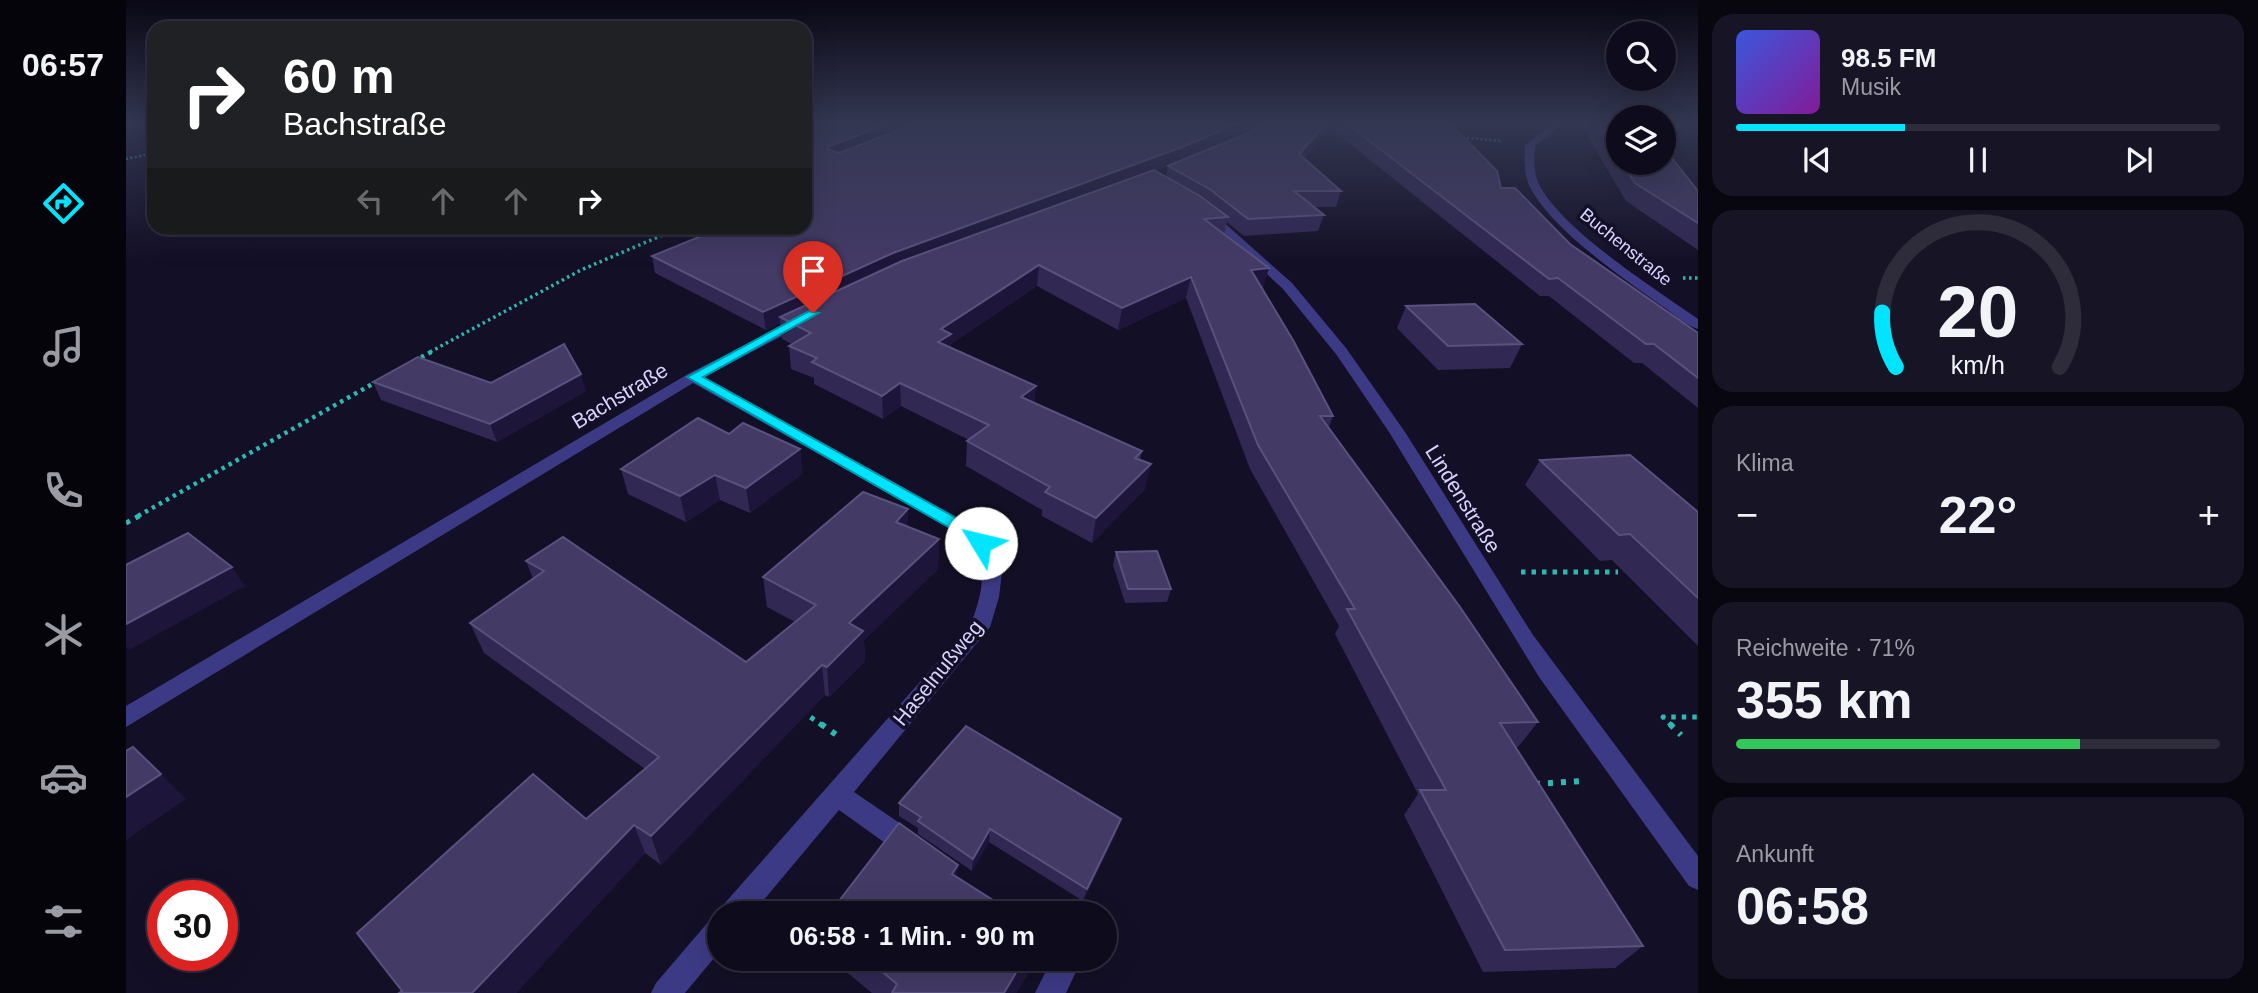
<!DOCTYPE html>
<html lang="de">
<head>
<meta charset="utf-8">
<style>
  :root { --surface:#0e0b1c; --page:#171425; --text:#f1f3f6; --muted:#9b9ba3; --line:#2e2b3b; --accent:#00e5ff }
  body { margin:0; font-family:Arial,sans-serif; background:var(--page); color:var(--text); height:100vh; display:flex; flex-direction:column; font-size:26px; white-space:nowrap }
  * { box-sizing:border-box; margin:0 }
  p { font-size:23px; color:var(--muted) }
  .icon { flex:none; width:38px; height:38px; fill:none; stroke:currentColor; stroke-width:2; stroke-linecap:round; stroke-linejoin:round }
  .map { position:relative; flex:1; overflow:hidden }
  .drawer { display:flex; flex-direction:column; gap:14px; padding:14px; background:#08060f; width:560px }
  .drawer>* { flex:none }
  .top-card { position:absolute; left:21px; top:21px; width:665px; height:214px; border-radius:21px; box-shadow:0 7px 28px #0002,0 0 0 2px var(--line); background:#202124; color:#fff; overflow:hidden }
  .buttons { position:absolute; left:1480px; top:21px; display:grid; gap:14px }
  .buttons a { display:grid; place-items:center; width:70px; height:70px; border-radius:50%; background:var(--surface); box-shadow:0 7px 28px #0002,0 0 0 2px var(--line); font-size:35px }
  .speed { position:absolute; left:21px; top:880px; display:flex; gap:14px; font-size:35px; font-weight:700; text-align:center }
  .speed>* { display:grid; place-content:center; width:91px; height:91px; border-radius:50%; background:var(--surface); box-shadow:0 7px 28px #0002,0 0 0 2px var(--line); line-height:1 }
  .speed .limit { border:10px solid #d22; background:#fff; color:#111 }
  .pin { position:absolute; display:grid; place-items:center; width:60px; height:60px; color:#fff; margin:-72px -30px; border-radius:50% 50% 50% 0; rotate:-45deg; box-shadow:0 0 7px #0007 }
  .pin .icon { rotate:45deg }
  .me { position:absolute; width:77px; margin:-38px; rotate:306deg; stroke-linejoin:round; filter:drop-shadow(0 0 5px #0008) }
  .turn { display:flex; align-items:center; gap:24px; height:147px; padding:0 21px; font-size:32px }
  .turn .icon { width:91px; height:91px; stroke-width:2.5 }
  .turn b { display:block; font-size:49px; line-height:60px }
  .lanes { display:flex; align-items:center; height:66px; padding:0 21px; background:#0003; justify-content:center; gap:35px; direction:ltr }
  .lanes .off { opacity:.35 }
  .big { font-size:52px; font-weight:800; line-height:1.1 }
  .drawer .tile { flex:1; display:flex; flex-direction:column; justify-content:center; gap:10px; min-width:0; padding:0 24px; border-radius:21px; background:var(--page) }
  .drawer .dial { align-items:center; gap:0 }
  .dial svg { height:182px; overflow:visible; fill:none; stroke:var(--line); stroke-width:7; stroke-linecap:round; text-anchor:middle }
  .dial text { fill:var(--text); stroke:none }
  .song { display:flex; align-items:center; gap:21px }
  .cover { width:84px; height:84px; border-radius:10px; background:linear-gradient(135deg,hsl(230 70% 55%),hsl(290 70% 35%)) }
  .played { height:7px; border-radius:4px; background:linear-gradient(90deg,var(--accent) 35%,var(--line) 35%) }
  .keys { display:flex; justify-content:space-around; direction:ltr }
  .heat { display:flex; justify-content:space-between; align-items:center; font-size:38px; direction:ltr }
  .charge { height:10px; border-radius:5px; background:linear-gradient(90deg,#34c759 71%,var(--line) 0) }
  .trip { position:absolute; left:581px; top:901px; width:410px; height:70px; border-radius:35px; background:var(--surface); box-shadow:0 7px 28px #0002,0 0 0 2px var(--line); font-weight:800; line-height:70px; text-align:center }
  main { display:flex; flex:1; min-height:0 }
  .tab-bar { display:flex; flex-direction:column; width:126px; justify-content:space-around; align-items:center; background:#06040b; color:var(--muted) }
  .tab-bar .icon { width:49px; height:49px }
  .tab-bar .selected { color:var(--accent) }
  .tab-bar b { font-size:32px; color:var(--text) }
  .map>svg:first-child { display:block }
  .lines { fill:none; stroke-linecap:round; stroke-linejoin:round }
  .path-far4 { stroke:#2fb8b0; stroke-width:2.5; stroke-dasharray:2 2.5; stroke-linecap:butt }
  .path-far3 { stroke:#2fb8b0; stroke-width:3.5; stroke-dasharray:2.5 3.5; stroke-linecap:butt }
  .path-far2 { stroke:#2fb8b0; stroke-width:4.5; stroke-dasharray:3.5 4.5; stroke-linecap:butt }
  .path-far1 { stroke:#2fb8b0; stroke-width:5; stroke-dasharray:4.5 6; stroke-linecap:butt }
  .path { stroke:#2fb8b0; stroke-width:6; stroke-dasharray:5 8; stroke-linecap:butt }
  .minor { fill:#3d3a85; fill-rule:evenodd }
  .wall { fill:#312854; fill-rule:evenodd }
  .shaded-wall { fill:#1d163a }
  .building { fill:#433a66; stroke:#5a527e; stroke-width:2 }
  .route { fill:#00e5ff; stroke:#0095a6; stroke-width:2 }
  .labels { text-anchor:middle; stroke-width:7; stroke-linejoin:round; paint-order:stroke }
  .far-street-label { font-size:18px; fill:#d9d4ff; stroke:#130f26 }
  .street-label { font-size:21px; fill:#d9d4ff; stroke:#130f26 }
</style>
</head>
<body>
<main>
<nav class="tab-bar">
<b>06:57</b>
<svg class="icon selected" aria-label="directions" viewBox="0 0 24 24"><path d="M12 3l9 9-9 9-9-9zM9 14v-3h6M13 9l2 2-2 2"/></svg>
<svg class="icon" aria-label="music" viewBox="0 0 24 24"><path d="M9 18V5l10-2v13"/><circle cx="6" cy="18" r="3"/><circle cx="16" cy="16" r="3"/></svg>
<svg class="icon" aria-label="phone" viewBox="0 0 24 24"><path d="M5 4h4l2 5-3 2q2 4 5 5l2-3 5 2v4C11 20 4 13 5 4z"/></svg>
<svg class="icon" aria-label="climate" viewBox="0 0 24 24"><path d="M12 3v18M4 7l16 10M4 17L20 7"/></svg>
<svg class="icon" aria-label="car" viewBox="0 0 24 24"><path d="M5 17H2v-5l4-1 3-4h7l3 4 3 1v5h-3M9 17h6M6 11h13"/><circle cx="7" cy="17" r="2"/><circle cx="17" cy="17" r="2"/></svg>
<svg class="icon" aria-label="filters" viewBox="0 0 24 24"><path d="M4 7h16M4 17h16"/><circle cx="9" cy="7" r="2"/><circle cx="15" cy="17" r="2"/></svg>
</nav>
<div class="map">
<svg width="1572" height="993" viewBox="0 0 1572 993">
  <rect width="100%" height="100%" fill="#130f26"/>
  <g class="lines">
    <g class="path-far4">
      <path d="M 1332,137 L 1376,141"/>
      <path d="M 0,159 L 28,153"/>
    </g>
    <g class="path-far3">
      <path d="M 1557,278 L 1572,278"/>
      <path d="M 304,352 L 455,270 L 553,228"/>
    </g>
    <g class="path-far2">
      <path d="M 288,361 L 307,351"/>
      <path d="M 12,516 L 250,382"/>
    </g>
    <g class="path-far1">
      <path d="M 0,523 L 15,515"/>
      <path d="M 1395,572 L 1492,572"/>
      <path d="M 676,711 L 697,726"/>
      <path d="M 1546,726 L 1537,717 L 1572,717"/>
    </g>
    <g class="path">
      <path d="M 695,724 L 712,736"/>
      <path d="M 1544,724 L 1555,735"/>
      <path d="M 1409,784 L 1456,781"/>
    </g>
    <g class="minor">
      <path d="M 1428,123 L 1438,123 L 1409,146 C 1408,160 1407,175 1415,188 C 1441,233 1528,288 1572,319 L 1572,329 C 1559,325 1547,313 1536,306 C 1497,278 1426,230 1404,187 C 1398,174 1398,159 1399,145 Z"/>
      <path d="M 1078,212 L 1086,212 L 1166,283 L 1220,348 L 1279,432 L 1407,635 L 1572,856 L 1572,890 L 1563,886 L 1413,677 L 1263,432 L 1210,354 L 1157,289 L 1078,216 Z"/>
      <path d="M 676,316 L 681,317 L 681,323 L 578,377 L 841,523 L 864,545 L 876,572 L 873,597 L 864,627 L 728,792 L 794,837 L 798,846 L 794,855 L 785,858 L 776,855 L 713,810 L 626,914 L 594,914 L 598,904 L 845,624 C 860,582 863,563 829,531 L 567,383 L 0,727 L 0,706 L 562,374 Z"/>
      <path d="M 593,917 L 593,952 L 559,993 L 525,993 L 530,983 L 583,921 Z"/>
      <path d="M 926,959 L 956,959 L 940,993 L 909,993 Z"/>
    </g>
  </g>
  <g class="wall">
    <path d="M 679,123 L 1324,123 L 1375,188 L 1444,244 L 1572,333 L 1572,408 L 1516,363 L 1508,363 L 1423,296 L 1414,296 L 1204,128 L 1178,159 L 1215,191 L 1210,207 L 1188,207 L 1198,215 L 1192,231 L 1118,236 L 1101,222 L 1098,234 L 1137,289 L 1136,289 L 1207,416 L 1203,427 L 1412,722 L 1392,747 L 1389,747 L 1517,946 L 1489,968 L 1357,972 L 1278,815 L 1292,794 L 1209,634 L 1213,626 L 1124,469 L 1060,298 L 992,330 L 911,286 L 825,344 L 825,348 L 908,403 L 1016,451 L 1014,460 L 1019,489 L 966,543 L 916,516 L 916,510 L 840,466 L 841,441 L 843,440 L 775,406 L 757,419 L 688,384 L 688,378 L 665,369 L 663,346 L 666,344 L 656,339 L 654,323 L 640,330 L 529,273 L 526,256 L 679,228 ZM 1132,127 L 1120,134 L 1079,151 ZM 1042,166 L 1040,177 L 1030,171 Z"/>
    <path d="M 1454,123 L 1493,123 L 1493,163 L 1538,163 L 1572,191 L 1572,250 L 1500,201 Z"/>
    <path d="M 1280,306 L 1396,344 L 1384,368 L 1312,370 L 1271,328 Z"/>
    <path d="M 247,382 L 365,383 L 460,391 L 371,442 L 255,400 Z"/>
    <path d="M 603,434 L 674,449 L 676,474 L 624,513 L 594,500 L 560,522 L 502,494 L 495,469 Z"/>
    <path d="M 1414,460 L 1572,512 L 1572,646 L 1486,560 L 1474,561 L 1399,485 Z"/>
    <path d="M 782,509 L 782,527 L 813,539 L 812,569 L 738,640 L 739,661 L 703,697 L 699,695 L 535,865 L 519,853 L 390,993 L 273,993 L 460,819 L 519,769 L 358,653 L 344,623 L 407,579 L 400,561 L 620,662 L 669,622 L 641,607 L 637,577 Z"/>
    <path d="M 990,552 L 1045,589 L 1041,602 L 999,603 L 987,565 Z"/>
    <path d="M 773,803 L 991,832 L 957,901 L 863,842 L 846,871 L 792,834 L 792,828 L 773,816 Z"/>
    <path d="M 705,959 L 909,959 L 908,963 L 890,993 L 746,993 Z"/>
  </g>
  <g class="shaded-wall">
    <path d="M 765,123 L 801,123 L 704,161 L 702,149 L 703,146 Z"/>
    <path d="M 1113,123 L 1142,123 L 1053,162 L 767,271 L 654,317 L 654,323 L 640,330 L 637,312 L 767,253 Z"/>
    <path d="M 1201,123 L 1206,123 L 1204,128 L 1169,169 L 1173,154 Z"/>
    <path d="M 1566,123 L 1572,123 L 1572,133 L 1538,146 L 1538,133 Z"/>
    <path d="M 913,265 L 911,286 L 825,344 L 825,356 L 812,342 L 815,329 Z"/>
    <path d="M 1143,268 L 1137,289 L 1119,291 L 1125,270 Z"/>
    <path d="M 1065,277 L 1060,298 L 992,330 L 996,308 Z"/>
    <path d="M 455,374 L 460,391 L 371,442 L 364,424 Z"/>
    <path d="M 774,383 L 775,406 L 757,419 L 756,396 Z"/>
    <path d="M 910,386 L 908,410 L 895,397 Z"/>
    <path d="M 674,449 L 676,474 L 624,513 L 620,488 Z"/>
    <path d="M 1025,464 L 1019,489 L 966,543 L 970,518 Z"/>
    <path d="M 589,475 L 594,500 L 560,522 L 554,496 Z"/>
    <path d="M 782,509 L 782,538 L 770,522 Z"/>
    <path d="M 813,539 L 812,569 L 738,640 L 739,661 L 703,697 L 701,667 L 723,623 Z"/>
    <path d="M 106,567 L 119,586 L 3,650 L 0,646 L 0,624 Z"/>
    <path d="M 696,665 L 699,695 L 535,865 L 525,836 Z"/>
    <path d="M 35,774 L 60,799 L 0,840 L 0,797 Z"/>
    <path d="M 995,819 L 991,832 L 957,901 L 961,889 Z"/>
    <path d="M 508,825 L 519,853 L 390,993 L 346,993 Z"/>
    <path d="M 864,829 L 863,842 L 846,871 L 847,859 Z"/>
    <path d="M 832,865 L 829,899 L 826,874 Z"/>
    <path d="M 898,959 L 909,959 L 908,963 L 890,993 L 878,993 Z"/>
  </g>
  <g class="building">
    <path d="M 679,123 L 765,123 L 703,146 L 702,149 L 713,153 L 792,123 L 1113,123 L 1056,147 L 767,253 L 637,312 L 526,256 L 595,228 L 679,228 Z"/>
    <path d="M 1140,123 L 1201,123 L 1173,154 L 1215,191 L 1168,191 L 1198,215 L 1122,219 L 1085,190 L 1042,166 L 1120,134 Z"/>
    <path d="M 1220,123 L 1324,123 L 1371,171 L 1375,188 L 1389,188 L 1444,244 L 1572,333 L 1572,378 L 1528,344 L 1520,344 L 1432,278 L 1423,279 Z"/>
    <path d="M 1471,123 L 1493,123 L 1493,157 Z"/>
    <path d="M 1538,123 L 1566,123 L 1538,133 Z"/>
    <path d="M 1538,148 L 1572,191 L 1572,223 L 1509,183 L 1496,163 L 1538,163 Z"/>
    <path d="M 1028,170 L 1074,196 L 1102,217 L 1078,219 L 1143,268 L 1125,270 L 1167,340 L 1207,416 L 1194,416 L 1334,607 L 1412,722 L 1374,723 L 1517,946 L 1379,950 L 1294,790 L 1320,790 L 1221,609 L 1229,609 L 1132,445 L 1065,277 L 996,308 L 913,265 L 815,329 L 825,334 L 812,342 L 910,386 L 895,397 L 1016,451 L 1009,458 L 1025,464 L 970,518 L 919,492 L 924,487 L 841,441 L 863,425 L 774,383 L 756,396 L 686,362 L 691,358 L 663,346 L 685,333 L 654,317 L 776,261 Z"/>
    <path d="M 1349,304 L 1396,344 L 1322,346 L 1280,306 Z"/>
    <path d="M 438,344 L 455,374 L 364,424 L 247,382 L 292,357 L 365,383 Z"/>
    <path d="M 572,418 L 603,434 L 617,423 L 674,449 L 620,488 L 589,475 L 554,496 L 495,469 Z"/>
    <path d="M 1504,455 L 1572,512 L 1572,598 L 1504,534 L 1493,535 L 1414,460 Z"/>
    <path d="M 737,492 L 782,509 L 770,522 L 813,539 L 723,623 L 737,631 L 701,667 L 696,665 L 525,836 L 508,825 L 346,993 L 273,993 L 276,991 L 231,933 L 407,774 L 460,819 L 533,757 L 344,623 L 418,571 L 400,561 L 437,537 L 620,662 L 690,605 L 637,577 Z"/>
    <path d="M 62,533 L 106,567 L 0,624 L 0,565 Z"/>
    <path d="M 1031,551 L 1045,589 L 1002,589 L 990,552 Z"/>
    <path d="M 840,726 L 995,819 L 961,889 L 864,829 L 847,859 L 792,821 L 795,817 L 773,803 Z"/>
    <path d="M 7,747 L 35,774 L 0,797 L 0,751 Z"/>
    <path d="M 773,823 L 832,865 L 826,874 L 889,914 L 703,914 Z"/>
    <path d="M 741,959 L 898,959 L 878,993 L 766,993 L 771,984 Z"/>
  </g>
  <linearGradient id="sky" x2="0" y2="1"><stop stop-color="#0a0815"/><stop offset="0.47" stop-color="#333752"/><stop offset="1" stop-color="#333752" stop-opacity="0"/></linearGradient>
  <rect width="1572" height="262" fill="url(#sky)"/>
  <path class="route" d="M 683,311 L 693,313 L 577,377 L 841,524 L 864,543 L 861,547 L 849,547 L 829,531 L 561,377 Z"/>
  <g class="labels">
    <g class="far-street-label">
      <text transform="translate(1500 247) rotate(39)" y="6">Buchenstraße</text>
    </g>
    <g class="street-label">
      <text transform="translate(494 396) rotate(-31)" y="7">Bachstraße</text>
      <text transform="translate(1337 499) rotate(58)" y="7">Lindenstraße</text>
      <text transform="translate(812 673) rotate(-51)" y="7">Haselnußweg</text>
    </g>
  </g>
</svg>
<div class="buttons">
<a><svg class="icon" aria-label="search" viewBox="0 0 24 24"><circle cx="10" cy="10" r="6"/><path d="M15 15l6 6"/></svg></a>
<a><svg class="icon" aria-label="layers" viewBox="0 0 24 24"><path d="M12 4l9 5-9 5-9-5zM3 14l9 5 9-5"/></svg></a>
</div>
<div class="speed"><div class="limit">30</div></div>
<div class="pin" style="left:687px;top:313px;background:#d93025"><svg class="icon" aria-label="arrive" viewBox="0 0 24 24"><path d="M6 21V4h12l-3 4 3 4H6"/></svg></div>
<svg class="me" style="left:855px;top:543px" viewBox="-20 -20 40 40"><circle r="19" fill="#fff"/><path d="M0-13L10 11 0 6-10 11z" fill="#00e5ff"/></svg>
<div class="trip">06:58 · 1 Min. · 90 m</div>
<div class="top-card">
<div class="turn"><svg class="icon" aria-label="right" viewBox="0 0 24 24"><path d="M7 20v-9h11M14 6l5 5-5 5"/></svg><div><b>60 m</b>Bachstraße</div></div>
<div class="lanes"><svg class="icon off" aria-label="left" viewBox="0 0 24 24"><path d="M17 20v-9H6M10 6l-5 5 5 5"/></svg><svg class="icon off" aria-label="ahead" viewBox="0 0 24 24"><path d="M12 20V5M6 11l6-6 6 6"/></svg><svg class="icon off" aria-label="ahead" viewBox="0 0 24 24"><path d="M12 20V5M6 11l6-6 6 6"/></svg><svg class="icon" aria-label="right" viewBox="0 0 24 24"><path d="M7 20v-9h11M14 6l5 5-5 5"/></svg></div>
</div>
</div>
<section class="drawer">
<div class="tile">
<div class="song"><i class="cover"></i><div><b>98.5 FM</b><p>Musik</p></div></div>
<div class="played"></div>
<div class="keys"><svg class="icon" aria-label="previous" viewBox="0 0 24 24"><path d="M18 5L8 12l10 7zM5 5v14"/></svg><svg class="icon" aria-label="pause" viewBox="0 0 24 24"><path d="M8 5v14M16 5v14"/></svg><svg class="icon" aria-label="next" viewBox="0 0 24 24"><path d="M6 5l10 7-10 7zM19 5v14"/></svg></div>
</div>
<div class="tile dial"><svg viewBox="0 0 100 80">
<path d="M14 69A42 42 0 1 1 86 69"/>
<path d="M14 69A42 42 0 0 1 8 45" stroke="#00e5ff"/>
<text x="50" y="56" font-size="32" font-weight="700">20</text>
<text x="50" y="72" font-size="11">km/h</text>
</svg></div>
<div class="tile"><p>Klima</p>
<div class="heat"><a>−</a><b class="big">22°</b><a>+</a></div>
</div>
<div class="tile"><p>Reichweite · 71%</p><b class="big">355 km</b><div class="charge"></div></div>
<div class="tile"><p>Ankunft</p><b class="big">06:58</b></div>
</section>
</main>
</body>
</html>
